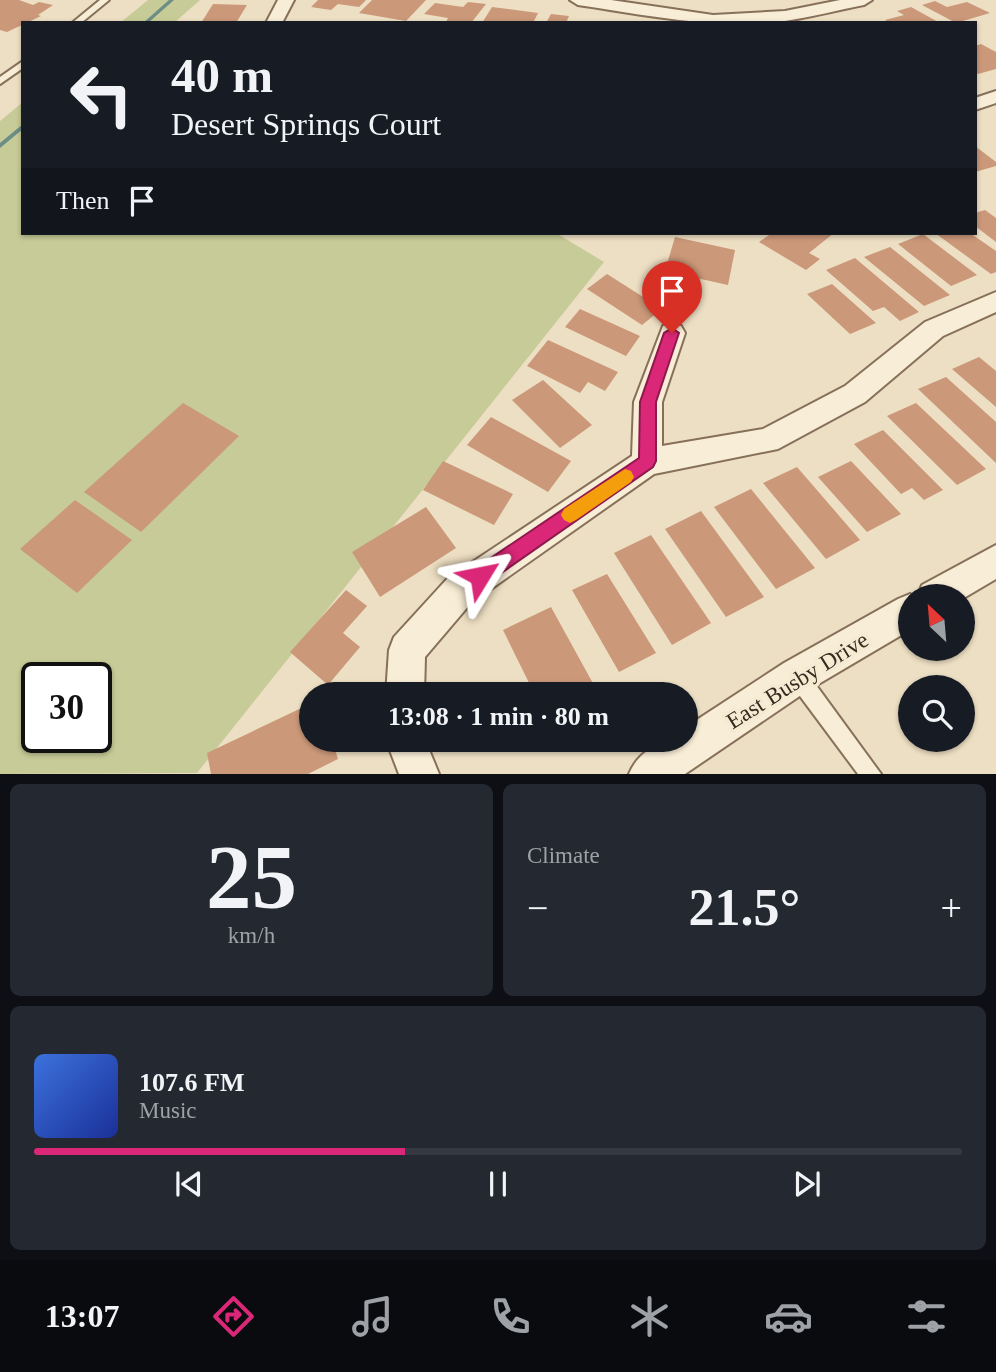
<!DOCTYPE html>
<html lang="en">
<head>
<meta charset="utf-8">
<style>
  :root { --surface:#171b24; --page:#242831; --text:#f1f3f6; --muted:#9ea1a6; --line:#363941; --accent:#db2777 }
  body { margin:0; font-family:"Times New Roman",serif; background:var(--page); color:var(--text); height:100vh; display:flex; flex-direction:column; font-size:26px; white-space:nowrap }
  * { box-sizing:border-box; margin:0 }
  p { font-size:23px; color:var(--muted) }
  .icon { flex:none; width:38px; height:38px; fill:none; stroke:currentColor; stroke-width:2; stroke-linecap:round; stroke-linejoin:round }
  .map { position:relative; height:774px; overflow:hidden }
  .panel { display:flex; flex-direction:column; gap:10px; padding:10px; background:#0d0f14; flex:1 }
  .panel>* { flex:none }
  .hud { position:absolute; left:21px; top:21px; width:956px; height:214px; border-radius:0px; box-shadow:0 2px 5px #0004; background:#171b24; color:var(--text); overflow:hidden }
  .needle { width:46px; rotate:334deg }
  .fabs { position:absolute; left:898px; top:584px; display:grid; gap:14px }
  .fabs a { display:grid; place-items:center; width:77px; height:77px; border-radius:50%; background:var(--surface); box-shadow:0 2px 5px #0004; font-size:35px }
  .speed { position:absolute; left:21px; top:662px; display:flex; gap:14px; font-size:35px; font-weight:700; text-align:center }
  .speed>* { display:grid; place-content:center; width:91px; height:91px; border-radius:50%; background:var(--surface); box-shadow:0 2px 5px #0004; line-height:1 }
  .speed .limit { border:4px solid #111; border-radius:10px; background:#fff; color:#111 }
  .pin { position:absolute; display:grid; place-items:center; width:60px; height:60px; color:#fff; margin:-72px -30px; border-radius:50% 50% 50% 0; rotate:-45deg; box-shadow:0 0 7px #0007 }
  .pin .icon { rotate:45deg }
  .me { position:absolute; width:77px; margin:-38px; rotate:55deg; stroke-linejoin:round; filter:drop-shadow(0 0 5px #0008) }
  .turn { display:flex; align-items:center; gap:24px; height:147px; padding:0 35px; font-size:32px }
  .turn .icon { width:91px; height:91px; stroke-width:2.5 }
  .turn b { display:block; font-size:49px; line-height:60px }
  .then { display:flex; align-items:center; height:66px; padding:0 35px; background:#0003; gap:14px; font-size:26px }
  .big { font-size:52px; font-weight:700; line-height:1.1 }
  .panel .card { flex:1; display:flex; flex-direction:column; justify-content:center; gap:10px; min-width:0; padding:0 24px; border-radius:10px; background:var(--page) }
  .panel .dial { align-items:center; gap:0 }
  .dial b { font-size:91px; line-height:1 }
  .song { display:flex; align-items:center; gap:21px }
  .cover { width:84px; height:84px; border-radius:10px; background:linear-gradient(135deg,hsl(220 70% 55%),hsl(230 70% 35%)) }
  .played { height:7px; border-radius:4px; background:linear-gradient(90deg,var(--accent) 40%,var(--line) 40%) }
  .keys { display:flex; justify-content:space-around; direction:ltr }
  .heat { display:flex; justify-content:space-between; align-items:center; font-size:38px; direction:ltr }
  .panel .tiles { flex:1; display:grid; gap:10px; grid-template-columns:1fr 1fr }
  .card:last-child { grid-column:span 2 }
  .trip { position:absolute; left:299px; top:682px; width:399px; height:70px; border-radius:35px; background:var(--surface); box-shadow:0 2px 5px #0004; font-weight:700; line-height:70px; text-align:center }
  .tabs { display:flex; height:112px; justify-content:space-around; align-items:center; background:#090b0e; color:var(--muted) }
  .tabs .icon { width:49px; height:49px }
  .tabs .on { color:var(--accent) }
  .tabs b { font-size:32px; color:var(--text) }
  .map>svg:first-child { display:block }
  .green { fill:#c7cb97; fill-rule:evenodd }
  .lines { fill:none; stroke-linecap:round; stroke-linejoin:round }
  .stream { fill:#6c8e84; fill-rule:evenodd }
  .building { fill:#cb9879 }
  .service-casing { stroke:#87705a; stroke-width:4 }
  .minor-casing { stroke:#87705a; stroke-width:4 }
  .service { fill:#f8edd6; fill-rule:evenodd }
  .minor { fill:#f8edd6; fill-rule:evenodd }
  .route { fill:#db2777; stroke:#8e194d; stroke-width:2 }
  .slow { fill:#f59e0b }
  .labels { text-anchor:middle; stroke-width:7; stroke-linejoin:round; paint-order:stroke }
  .near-street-label { font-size:23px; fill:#37291e; stroke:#f5ead2 }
</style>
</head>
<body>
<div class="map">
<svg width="996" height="774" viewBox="0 0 996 774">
  <rect width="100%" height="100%" fill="#eddfc3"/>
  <g class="green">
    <path d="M 148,0 L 200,0 L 174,23 L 120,23 Z"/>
    <path d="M 23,102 L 23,233 L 556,233 L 604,262 L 197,773 L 0,774 L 0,121 ZM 37,677 L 96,677 L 96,737 L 37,737 Z"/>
  </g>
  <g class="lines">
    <g class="stream">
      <path d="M 169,0 L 174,0 L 148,23 L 143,23 Z"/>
      <path d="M 23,124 L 23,129 L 0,148 L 0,143 Z"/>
    </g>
  </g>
  <g class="building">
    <path d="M 0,0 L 19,0 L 33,5 L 39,2 L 53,5 L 38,15 L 41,16 L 7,32 L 0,30 Z"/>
    <path d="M 318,0 L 366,0 L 359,7 L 338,4 L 331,10 L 311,7 Z"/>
    <path d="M 372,0 L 426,0 L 406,21 L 359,13 Z"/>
    <path d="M 935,1 L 947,7 L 967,2 L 990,13 L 956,23 L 922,5 Z"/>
    <path d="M 468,2 L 486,4 L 471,23 L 446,22 L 448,18 L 424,14 L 435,3 L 463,7 Z"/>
    <path d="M 213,4 L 247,5 L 236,23 L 201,23 Z"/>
    <path d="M 492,7 L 538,13 L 533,23 L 482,23 Z"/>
    <path d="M 911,7 L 940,23 L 889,23 L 885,20 L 904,15 L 897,11 Z"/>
    <path d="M 551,14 L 569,16 L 566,23 L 546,23 Z"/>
    <path d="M 981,44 L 996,52 L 996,69 L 978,74 L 975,72 L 975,46 Z"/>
    <path d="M 975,146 L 996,162 L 996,166 L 975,172 Z"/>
    <path d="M 985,210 L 996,218 L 996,242 L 975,226 L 975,213 Z"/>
    <path d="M 772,233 L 834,233 L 809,253 L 820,259 L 806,270 L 759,242 Z"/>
    <path d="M 935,233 L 970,233 L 996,251 L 996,272 L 991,274 Z"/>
    <path d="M 923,234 L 977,275 L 951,286 L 898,244 Z"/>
    <path d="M 675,237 L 735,250 L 728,285 L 665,271 Z"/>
    <path d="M 890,247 L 950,295 L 924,306 L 864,257 Z"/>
    <path d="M 855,258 L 919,312 L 900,321 L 884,307 L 873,311 L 826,270 Z"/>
    <path d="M 607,274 L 662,309 L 642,325 L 587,289 Z"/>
    <path d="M 832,284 L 876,323 L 850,334 L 807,294 Z"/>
    <path d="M 580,309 L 640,336 L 626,356 L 565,327 Z"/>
    <path d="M 548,340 L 618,372 L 605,391 L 588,382 L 580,393 L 527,366 Z"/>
    <path d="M 979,357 L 996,371 L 996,407 L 952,369 Z"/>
    <path d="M 946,377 L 996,422 L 996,463 L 918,389 Z"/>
    <path d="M 543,380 L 592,425 L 560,448 L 512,400 Z"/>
    <path d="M 183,403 L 239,436 L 141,532 L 84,492 Z"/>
    <path d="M 916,403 L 986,469 L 957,485 L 887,416 Z"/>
    <path d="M 491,417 L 571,461 L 548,492 L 467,445 Z"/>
    <path d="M 883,430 L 943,490 L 924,500 L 912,488 L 901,494 L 854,444 Z"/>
    <path d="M 443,461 L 513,494 L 494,525 L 423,490 Z"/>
    <path d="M 851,461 L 901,514 L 867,532 L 818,477 Z"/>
    <path d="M 797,467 L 860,540 L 826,559 L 763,483 Z"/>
    <path d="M 751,489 L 815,568 L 776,589 L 714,507 Z"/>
    <path d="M 75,500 L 132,540 L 77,593 L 20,549 Z"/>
    <path d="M 426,507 L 456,548 L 380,597 L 352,552 Z"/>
    <path d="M 701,511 L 764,597 L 726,617 L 665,529 Z"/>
    <path d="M 651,535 L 711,623 L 672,645 L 614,553 Z"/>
    <path d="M 607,574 L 656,653 L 619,672 L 572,590 Z"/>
    <path d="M 346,590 L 367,606 L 343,633 L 360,647 L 328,685 L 290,652 Z"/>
    <path d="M 551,607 L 595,687 L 580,695 L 535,695 L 503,630 Z"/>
    <path d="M 312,703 L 312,740 L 332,740 L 338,759 L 308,774 L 211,774 L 207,753 Z"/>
  </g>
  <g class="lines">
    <g class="service-casing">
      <g id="service">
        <path d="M 100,0 L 109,0 L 81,23 L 72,23 Z"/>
        <path d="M 23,61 L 23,68 L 0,84 L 0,77 Z"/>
        <path d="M 798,668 L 805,670 L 881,774 L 858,774 L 791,684 L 789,677 L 791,670 Z"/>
      </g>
    </g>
    <g class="minor-casing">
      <g id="minor">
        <path d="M 278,0 L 294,0 L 282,23 L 266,23 Z"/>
        <path d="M 570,0 L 611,0 L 713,15 L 785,11 L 840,0 L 872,0 L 864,5 C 838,10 812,17 785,21 C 716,30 646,15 578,5 Z"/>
        <path d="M 996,91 L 996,103 L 975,110 L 975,98 Z"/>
        <path d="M 996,292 L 996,312 L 943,336 L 865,402 L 778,449 L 654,474 L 471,603 L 425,657 L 424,695 L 386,695 L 389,650 L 394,637 L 447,579 L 632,456 L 634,402 L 663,326 L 672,323 L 681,326 L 685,333 L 662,402 L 662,446 L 763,429 L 845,386 L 925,322 Z"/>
        <path d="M 996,545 L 996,579 L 962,599 L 962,597 L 910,597 L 910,630 L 810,689 L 685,774 L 629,774 C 639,750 661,740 686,740 L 686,727 L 784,663 L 898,599 L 910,594 L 917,597 L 922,585 Z"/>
        <path d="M 386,740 L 425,740 L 439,774 L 399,774 Z"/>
      </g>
    </g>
    <use href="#service" class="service"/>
    <use href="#minor" class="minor"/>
  </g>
  <path class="route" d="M 672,328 L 679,333 L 656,402 L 656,461 L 653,467 L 487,583 L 480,585 L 473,583 L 471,576 L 473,570 L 639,458 L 640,402 L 664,333 Z"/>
  <path class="slow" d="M 625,469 L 631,471 L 634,477 L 631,482 L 576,520 L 570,523 L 564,520 L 561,515 L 564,509 Z"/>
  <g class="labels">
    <g class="near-street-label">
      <text transform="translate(797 680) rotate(-32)" y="8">East Busby Drive</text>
    </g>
  </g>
</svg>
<div class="fabs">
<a><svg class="needle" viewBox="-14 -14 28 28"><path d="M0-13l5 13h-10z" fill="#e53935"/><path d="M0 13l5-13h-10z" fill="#9ea1a6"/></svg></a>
<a><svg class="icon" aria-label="search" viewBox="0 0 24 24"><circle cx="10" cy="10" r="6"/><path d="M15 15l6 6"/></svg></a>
</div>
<div class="speed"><div class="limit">30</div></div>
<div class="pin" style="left:672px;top:333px;background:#d93025"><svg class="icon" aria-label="arrive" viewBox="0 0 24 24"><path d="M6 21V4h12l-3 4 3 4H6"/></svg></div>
<svg class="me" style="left:480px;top:576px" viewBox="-20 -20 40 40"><path d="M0-17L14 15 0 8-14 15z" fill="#db2777" stroke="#fff" stroke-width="4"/></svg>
<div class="trip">13:08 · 1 min · 80 m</div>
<div class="hud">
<div class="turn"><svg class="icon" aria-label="left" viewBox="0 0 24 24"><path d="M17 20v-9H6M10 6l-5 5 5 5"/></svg><div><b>40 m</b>Desert Sprinqs Court</div></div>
<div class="then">Then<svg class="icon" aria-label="arrive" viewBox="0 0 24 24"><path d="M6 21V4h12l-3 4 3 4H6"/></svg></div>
</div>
</div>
<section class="panel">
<div class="tiles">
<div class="card dial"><b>25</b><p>km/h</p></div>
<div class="card"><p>Climate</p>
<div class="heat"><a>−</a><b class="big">21.5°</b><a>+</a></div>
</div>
<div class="card">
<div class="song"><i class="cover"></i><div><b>107.6 FM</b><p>Music</p></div></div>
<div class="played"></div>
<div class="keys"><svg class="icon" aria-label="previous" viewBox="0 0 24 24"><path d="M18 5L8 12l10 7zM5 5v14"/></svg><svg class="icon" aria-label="pause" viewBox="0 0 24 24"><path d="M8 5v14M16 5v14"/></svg><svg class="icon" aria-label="next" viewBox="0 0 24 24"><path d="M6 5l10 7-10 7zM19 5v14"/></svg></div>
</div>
</div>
</section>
<nav class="tabs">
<b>13:07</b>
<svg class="icon on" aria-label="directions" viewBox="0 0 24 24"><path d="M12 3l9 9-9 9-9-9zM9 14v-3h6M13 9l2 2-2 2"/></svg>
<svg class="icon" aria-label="music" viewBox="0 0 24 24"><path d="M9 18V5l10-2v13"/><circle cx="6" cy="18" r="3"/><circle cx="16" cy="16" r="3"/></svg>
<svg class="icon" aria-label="phone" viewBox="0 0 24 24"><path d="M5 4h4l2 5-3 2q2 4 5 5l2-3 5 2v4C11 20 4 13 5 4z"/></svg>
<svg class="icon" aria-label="climate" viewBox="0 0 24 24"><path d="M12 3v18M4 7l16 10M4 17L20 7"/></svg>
<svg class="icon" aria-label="car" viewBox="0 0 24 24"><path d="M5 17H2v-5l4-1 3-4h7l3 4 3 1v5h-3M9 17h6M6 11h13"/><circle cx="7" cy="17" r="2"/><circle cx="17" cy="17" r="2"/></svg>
<svg class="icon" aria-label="filters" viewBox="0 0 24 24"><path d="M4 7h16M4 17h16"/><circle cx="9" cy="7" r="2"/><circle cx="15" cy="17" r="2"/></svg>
</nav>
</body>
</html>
